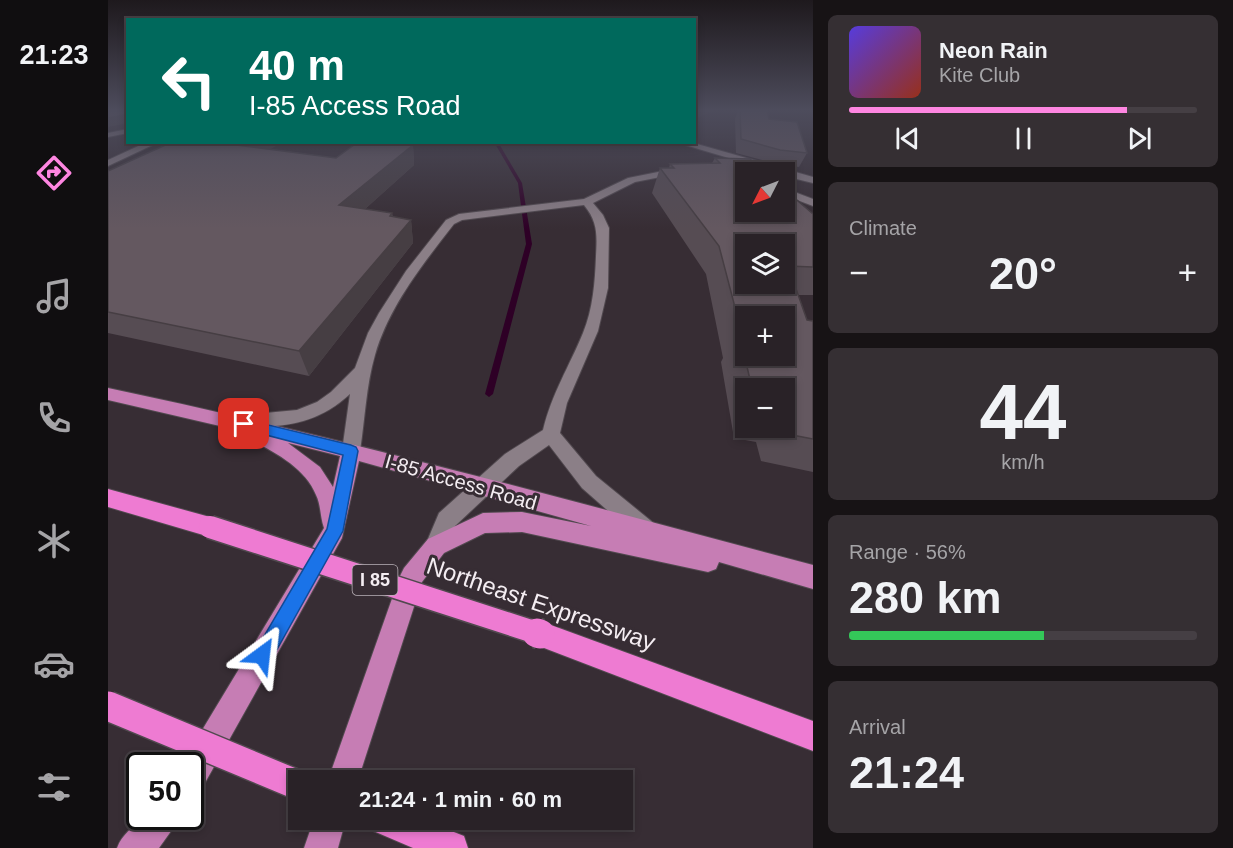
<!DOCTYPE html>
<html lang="en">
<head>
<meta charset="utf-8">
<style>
  :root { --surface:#292227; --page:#352f33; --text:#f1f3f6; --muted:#a5a4a7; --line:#453f44; --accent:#fe86e1 }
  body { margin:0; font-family:Helvetica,sans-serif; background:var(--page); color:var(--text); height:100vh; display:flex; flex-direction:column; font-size:22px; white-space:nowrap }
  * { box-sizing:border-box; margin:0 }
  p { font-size:20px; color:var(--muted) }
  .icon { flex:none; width:33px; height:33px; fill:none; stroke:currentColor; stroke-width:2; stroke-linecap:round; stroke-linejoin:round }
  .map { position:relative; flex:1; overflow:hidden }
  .drawer { display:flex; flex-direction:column; gap:15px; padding:15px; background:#171315; width:420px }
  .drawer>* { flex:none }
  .top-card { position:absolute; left:18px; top:18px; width:570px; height:126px; border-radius:0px; box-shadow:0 3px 9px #0003,0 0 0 2px var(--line); background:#00695c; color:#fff; overflow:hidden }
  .needle { width:39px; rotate:228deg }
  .buttons { position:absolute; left:627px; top:162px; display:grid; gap:12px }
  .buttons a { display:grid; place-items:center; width:60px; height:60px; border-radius:0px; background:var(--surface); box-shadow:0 3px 9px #0003,0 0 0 2px var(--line); font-size:30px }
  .speed { position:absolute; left:18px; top:752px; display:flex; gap:12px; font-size:30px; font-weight:700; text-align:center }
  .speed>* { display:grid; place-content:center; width:78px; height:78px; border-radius:50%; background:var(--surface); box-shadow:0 3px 9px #0003,0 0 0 2px var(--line); line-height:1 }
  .speed .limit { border:3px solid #111; border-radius:9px; background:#fff; color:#111 }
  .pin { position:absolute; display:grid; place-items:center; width:51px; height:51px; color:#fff; margin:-26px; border-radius:12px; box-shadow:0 3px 9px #0006 }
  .me { position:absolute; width:66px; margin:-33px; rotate:30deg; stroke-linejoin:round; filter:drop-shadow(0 0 4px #0008) }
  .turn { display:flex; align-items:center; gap:21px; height:126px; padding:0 24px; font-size:27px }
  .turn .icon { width:78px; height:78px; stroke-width:2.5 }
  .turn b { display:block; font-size:42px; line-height:51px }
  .big { font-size:45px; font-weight:700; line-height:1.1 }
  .drawer .widget { flex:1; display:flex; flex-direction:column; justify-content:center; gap:9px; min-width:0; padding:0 21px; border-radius:9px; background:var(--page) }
  .drawer .dial { align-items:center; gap:0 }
  .dial b { font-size:78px; line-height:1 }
  .song { display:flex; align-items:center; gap:18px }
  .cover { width:72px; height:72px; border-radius:9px; background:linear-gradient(135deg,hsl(250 70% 55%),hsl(10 70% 35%)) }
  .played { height:6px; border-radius:3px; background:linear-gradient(90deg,var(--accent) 80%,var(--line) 80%) }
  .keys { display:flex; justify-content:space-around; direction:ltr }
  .heat { display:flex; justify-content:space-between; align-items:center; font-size:33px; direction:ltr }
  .charge { height:9px; border-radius:4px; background:linear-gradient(90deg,#34c759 56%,var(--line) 0) }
  .trip { position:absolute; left:180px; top:770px; width:345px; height:60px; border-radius:0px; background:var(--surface); box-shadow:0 3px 9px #0003,0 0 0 2px var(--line); font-weight:700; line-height:60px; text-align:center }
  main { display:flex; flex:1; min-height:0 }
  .tabs { display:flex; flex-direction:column; width:108px; justify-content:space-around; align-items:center; background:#100e10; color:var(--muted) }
  .tabs .icon { width:42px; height:42px }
  .tabs .active { color:var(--accent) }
  .tabs b { font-size:27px; color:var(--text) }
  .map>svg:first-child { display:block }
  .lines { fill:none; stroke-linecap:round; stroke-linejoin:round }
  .stream { fill:#2e0026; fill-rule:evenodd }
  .minor-casing { stroke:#51494f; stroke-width:2 }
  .major-casing { stroke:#51494f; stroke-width:2 }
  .highway-casing { stroke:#51494f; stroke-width:2 }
  .minor { fill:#8b7f87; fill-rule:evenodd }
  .major { fill:#c67db4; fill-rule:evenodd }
  .highway { fill:#ee7bd2; fill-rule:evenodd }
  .highway-bridge-far1-casing { stroke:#51494f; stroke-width:25; stroke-linecap:butt }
  .highway-bridge-casing { stroke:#51494f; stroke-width:32; stroke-linecap:butt }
  .highway-bridge-far1 { stroke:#ee7bd2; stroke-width:22 }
  .highway-bridge { stroke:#ee7bd2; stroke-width:29 }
  .wall { fill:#564c53; fill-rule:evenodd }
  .shaded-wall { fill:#463e43 }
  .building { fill:#645860; stroke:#463e43; stroke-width:1.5; fill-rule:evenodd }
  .route { fill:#1a73e8; stroke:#114b97; stroke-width:1.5 }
  .labels { text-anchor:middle; stroke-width:6; stroke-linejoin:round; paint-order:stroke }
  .shield { fill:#372d34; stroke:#bbb3b9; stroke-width:1.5 }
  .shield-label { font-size:18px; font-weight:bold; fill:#f4edf2 }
  .street-label { font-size:20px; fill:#f4edf2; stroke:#372d34 }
  .near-street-label { font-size:24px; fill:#f4edf2; stroke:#372d34 }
</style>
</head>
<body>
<main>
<nav class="tabs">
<b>21:23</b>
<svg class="icon active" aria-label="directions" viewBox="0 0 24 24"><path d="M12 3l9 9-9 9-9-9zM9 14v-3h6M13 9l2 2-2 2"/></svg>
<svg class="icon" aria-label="music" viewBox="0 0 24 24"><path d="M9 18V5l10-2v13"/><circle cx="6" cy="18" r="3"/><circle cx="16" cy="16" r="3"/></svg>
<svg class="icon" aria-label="phone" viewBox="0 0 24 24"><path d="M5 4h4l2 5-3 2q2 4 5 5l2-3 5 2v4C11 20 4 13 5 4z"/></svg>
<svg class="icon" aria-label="climate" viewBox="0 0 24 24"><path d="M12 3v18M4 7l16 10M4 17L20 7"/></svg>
<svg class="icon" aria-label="car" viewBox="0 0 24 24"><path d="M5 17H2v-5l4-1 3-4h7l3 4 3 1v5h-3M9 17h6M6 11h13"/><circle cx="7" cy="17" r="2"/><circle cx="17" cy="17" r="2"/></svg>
<svg class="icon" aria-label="filters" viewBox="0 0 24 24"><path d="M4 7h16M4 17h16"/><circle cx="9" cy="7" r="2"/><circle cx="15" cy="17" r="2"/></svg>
</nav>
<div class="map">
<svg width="705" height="848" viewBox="0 0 705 848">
  <rect width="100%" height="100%" fill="#372d34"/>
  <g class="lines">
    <path class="stream" d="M 386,142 L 390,142 L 414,183 L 424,244 L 385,394 L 381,397 L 377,394 L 418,244 L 410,183 Z"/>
    <g class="minor-casing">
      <g id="minor">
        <path d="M 20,129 L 20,133 L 0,137 L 0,133 Z"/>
        <path d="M 39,142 L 51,142 L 0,166 L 0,160 Z"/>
        <path d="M 567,142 L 582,142 L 705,177 L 705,183 L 676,176 L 676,172 L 668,172 Z"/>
        <path d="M 560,170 L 573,169 L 578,172 L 527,182 L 485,203 L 495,215 L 501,228 L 500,288 L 490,331 L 459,403 L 452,433 L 488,476 L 548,525 L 551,532 L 548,539 L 540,542 L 532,539 L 474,488 L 441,445 L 411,466 L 347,526 L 336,553 L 328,557 L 320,553 L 317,546 L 331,513 L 397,454 L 435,430 C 444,393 461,367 475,333 C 485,309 487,282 488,256 C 489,235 490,222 476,205 L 354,220 L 346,224 C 315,264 281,306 267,355 C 258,386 257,419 252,451 L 250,456 L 243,459 L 236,456 L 234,451 L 242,394 C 213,421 181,428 142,426 C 131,426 119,427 109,424 L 106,419 L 109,414 L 115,412 L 157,413 L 189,410 L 209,402 L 223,392 L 247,368 L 260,333 L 271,313 L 298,271 L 338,220 L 351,214 L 476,199 L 520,178 Z"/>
        <path d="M 676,188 L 705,199 L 705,206 L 676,195 Z"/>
      </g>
    </g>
    <g class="major-casing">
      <g id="major">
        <path d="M 0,388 C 237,438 471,503 705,565 L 705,589 L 611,562 L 608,569 L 600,572 L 414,532 L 377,533 L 336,553 L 314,582 L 250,780 L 220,780 L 292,576 L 296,568 L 320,539 L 375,513 L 414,512 L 483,526 L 251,461 L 234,538 L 93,790 L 82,794 L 82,765 L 73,765 L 216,528 C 212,517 213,505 208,495 C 198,469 167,452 143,440 L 142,433 L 0,400 ZM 180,443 L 232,456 L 225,487 L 212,467 Z"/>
        <path d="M 35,816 L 71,816 L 66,827 L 51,848 L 9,848 C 14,834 25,828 35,816 Z"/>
        <path d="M 206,819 L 238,819 L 230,848 L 196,848 Z"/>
      </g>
    </g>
    <g class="highway-casing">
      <g id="highway">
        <path d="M 0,489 L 102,517 L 110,520 L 113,527 L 110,534 L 102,537 L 0,507 Z"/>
        <path d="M 432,621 L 705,721 L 705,751 L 423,643 L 419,634 L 423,625 Z"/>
        <path d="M 258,819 L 313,819 L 356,836 L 360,848 L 305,848 L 263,830 Z"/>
      </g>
    </g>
    <use href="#minor" class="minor"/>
    <use href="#major" class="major"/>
    <use href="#highway" class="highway"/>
    <g class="highway-bridge-far1-casing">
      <path id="highway-bridge-far1" d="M 102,527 L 432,634"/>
    </g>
    <g class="highway-bridge-casing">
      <g id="highway-bridge">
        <path d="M 429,633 L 432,634"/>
        <path d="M 0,706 L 190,785"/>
      </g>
    </g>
    <use href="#highway-bridge-far1" class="highway-bridge-far1"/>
    <use href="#highway-bridge" class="highway-bridge"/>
  </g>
  <g class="wall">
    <path d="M 630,110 L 659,110 L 661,119 L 699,153 L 691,167 L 665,163 L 628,153 L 627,119 Z"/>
    <path d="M 305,145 L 306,165 L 257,209 L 284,213 L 285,217 L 303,220 L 305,243 L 201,376 L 0,333 L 0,171 L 163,149 L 228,158 Z"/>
    <path d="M 607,158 L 705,214 L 705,295 L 690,295 L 699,320 L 705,321 L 705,472 L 653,461 L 648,442 L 626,438 L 613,362 L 615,358 L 598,274 L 544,193 L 552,168 L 561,168 L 562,164 L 604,163 ZM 638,388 L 676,388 L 676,428 L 638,428 Z"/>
  </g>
  <g class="shaded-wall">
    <path d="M 586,110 L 608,110 L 586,119 Z"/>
    <path d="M 20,114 L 20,123 L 0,127 L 0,118 Z"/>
    <path d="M 132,142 L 175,142 L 135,165 L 128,145 Z"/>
    <path d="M 305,145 L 306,165 L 236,228 L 231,205 Z"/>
    <path d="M 303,220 L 305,243 L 201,376 L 191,351 Z"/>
  </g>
  <g class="building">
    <path d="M 0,110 L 20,110 L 20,114 L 0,118 Z"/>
    <path d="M 632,110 L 659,110 L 661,119 L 689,122 L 699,153 L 672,150 L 633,139 Z"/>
    <path d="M 64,142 L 132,142 L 128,145 L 228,158 L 250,142 L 285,142 L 305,145 L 231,205 L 284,213 L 282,216 L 303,220 L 191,351 L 0,312 L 0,171 Z"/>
    <path d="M 607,158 L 642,159 L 658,172 L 638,172 L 638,212 L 676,212 L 676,189 L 705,214 L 705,267 L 680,266 L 699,320 L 705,321 L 705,439 L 679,434 L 676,427 L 676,388 L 644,388 L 631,333 L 634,334 L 611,246 L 552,168 L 566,168 L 562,164 L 612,163 ZM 638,244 L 676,244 L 676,284 L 638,284 ZM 638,316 L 676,316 L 676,356 L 638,356 Z"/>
  </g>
  <linearGradient id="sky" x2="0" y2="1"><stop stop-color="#1e191d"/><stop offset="0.48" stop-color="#4d4c5c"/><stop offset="1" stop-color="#4d4c5c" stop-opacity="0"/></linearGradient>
  <rect width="705" height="229" fill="url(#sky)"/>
  <path class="route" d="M 136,419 L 243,445 L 248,447 L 250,451 L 235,531 L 162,662 L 154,665 L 147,662 L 145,655 L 219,529 L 235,455 L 131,428 L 129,424 L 131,420 Z"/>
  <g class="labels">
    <rect class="shield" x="244.5" y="565" width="45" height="30" rx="4.5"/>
    <g class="shield-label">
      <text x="267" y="586">I 85</text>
    </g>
    <g class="street-label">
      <text transform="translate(353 482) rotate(16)" y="7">I-85 Access Road</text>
    </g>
    <g class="near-street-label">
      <text transform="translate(433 604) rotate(19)" y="8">Northeast Expressway</text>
    </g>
  </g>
</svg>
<div class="buttons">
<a><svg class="needle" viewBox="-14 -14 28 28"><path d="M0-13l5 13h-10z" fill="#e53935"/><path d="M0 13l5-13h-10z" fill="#a5a4a7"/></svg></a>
<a><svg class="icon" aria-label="layers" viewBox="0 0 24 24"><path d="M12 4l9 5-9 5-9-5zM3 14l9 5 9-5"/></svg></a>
<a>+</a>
<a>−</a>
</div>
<div class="speed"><div class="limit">50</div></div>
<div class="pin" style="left:136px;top:424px;background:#d93025"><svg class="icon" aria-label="arrive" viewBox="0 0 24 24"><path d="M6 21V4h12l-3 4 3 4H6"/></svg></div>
<svg class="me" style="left:154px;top:655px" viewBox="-20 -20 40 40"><path d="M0-17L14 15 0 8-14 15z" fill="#1a73e8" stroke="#fff" stroke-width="4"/></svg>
<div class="trip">21:24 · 1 min · 60 m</div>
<div class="top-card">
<div class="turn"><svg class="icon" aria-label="left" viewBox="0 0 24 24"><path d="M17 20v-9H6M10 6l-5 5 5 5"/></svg><div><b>40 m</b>I-85 Access Road</div></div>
</div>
</div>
<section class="drawer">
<div class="widget">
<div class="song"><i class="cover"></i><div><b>Neon Rain</b><p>Kite Club</p></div></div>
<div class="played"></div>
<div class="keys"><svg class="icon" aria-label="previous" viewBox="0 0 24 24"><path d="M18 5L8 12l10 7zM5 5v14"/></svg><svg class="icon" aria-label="pause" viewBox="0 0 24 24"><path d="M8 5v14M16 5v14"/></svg><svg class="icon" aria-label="next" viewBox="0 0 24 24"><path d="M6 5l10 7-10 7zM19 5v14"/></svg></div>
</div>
<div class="widget"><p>Climate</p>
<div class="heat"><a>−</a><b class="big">20°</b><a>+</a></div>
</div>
<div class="widget dial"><b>44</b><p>km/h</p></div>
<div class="widget"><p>Range · 56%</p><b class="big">280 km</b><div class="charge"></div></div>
<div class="widget"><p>Arrival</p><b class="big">21:24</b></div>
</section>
</main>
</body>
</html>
